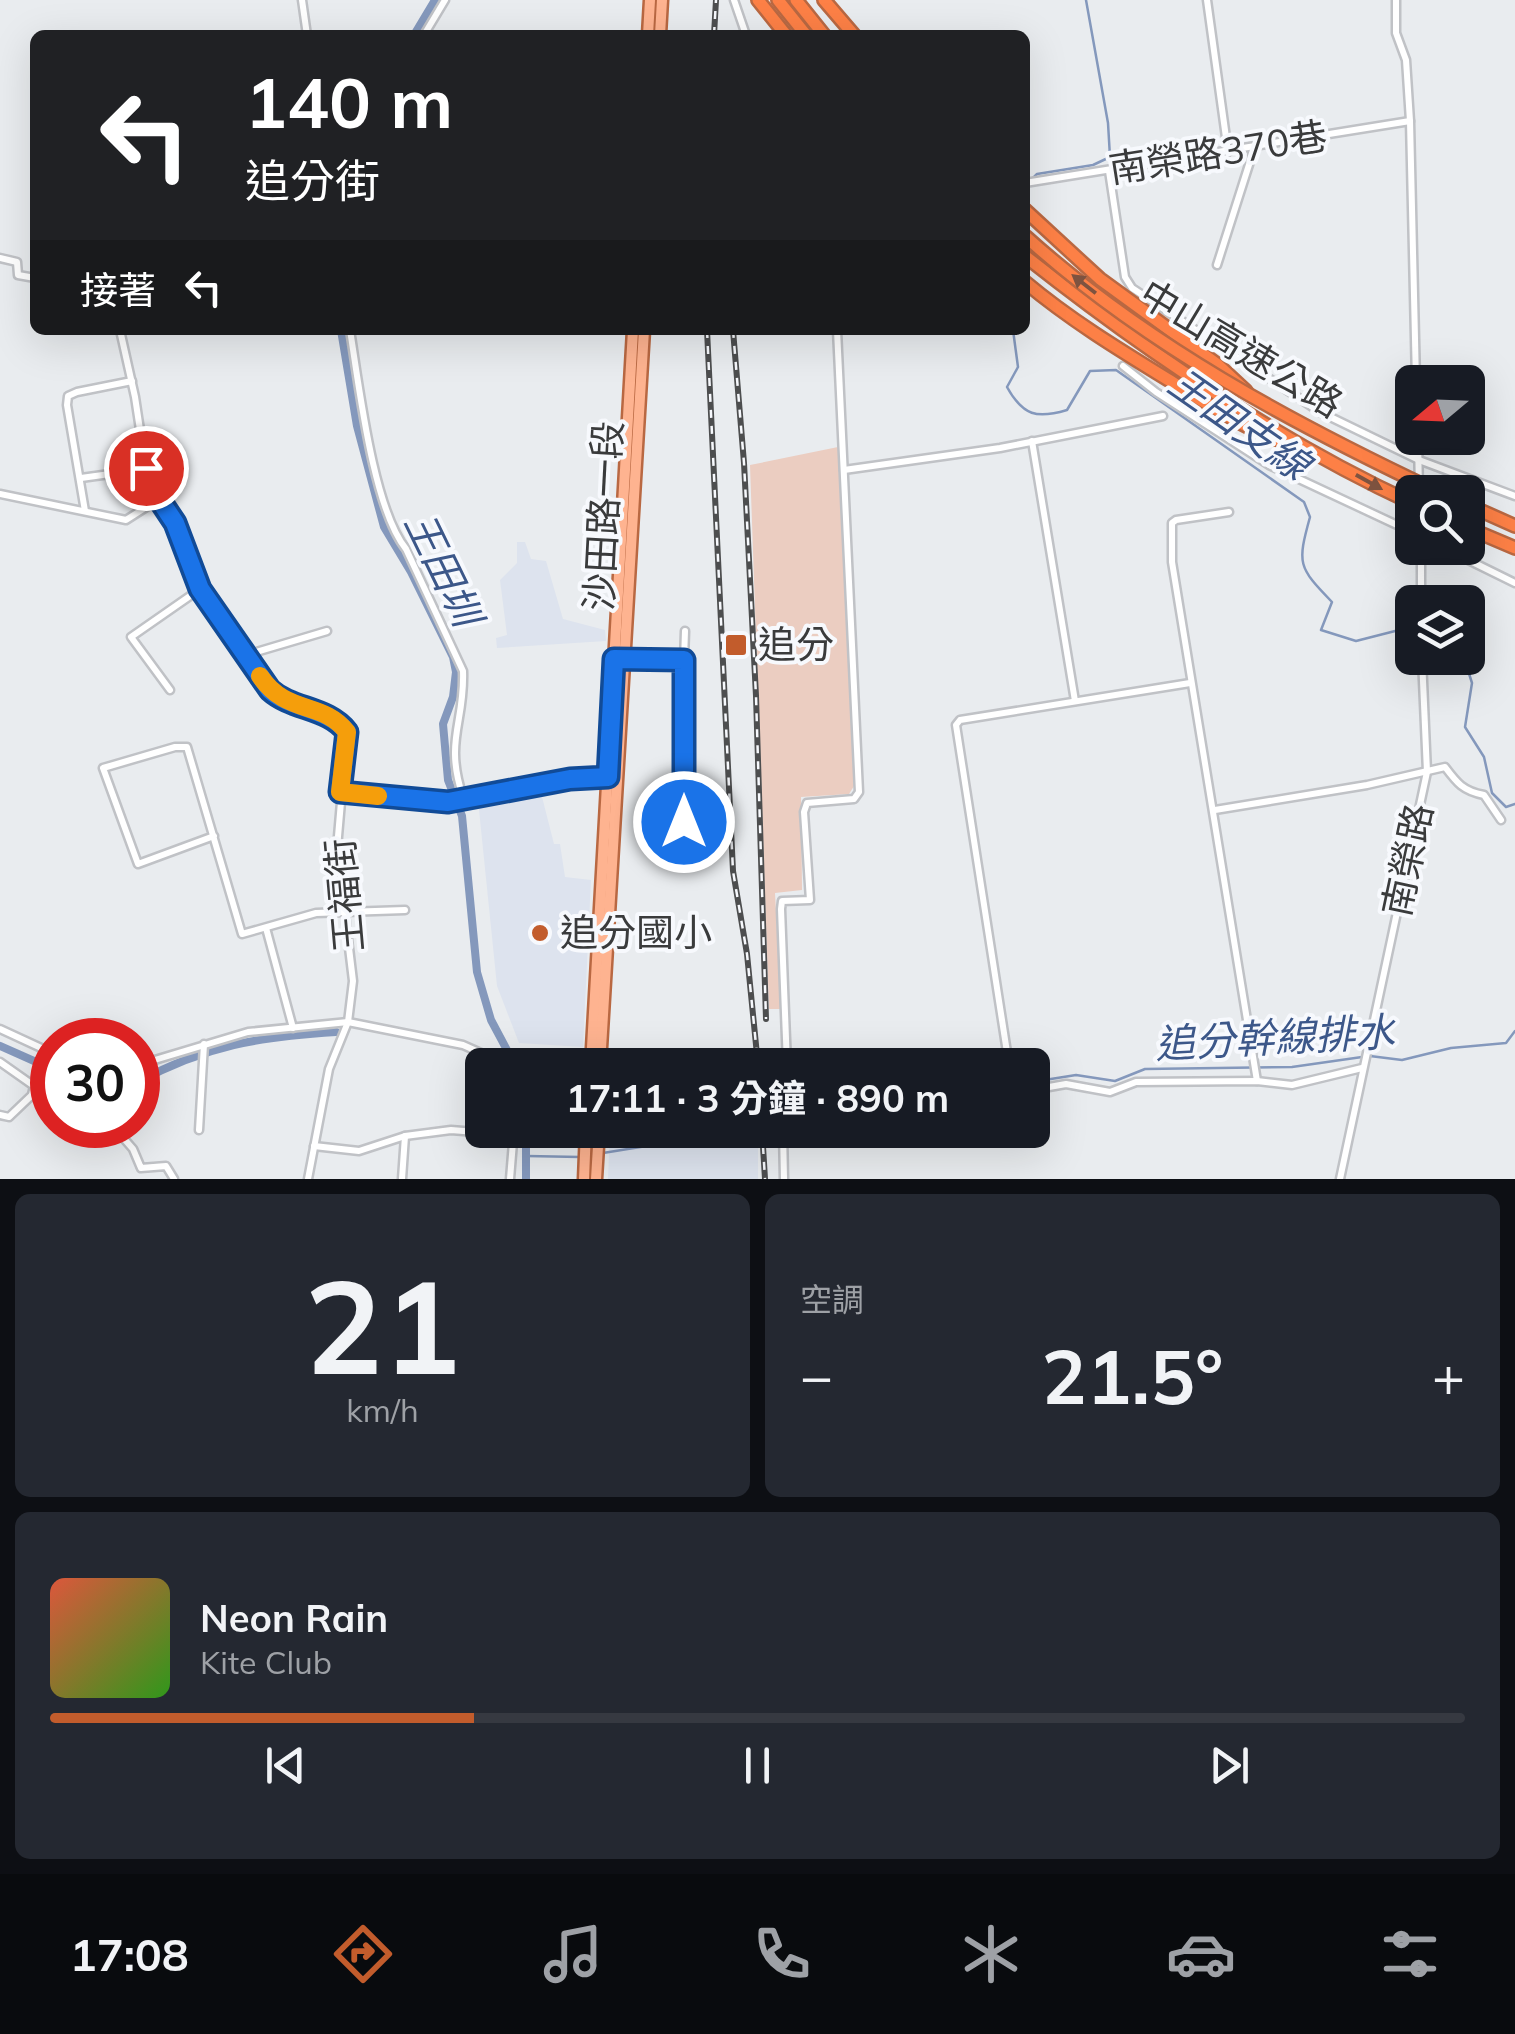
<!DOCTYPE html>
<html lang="zh-TW">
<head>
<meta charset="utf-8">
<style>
  :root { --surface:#171b24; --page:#242831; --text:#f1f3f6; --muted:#9ea1a6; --line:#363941; --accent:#c25c2c }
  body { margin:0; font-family:Mulish,"Noto Sans TC",sans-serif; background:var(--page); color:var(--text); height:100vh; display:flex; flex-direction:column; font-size:38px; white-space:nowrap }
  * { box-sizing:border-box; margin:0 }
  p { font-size:32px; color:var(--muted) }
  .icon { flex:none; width:55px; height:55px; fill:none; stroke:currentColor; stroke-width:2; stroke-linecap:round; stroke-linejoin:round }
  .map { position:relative; height:1179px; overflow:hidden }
  .details { display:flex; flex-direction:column; gap:15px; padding:15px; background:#0d0f14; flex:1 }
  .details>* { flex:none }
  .hud { position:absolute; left:30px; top:30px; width:1000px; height:305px; border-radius:15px; box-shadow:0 10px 40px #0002; background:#202124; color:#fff; overflow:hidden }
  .needle { width:65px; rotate:251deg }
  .controls { position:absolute; left:1395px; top:365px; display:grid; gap:20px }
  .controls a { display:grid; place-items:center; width:90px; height:90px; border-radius:15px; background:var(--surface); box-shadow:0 10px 40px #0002; font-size:50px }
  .speed { position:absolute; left:30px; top:1018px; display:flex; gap:20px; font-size:50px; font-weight:700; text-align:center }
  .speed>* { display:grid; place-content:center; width:130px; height:130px; border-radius:50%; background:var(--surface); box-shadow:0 10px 40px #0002; line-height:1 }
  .speed .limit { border:15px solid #d22; background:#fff; color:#111 }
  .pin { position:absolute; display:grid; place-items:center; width:85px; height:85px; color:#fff; margin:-42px; border:5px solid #fff; border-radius:50%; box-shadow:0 2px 10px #0007 }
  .me { position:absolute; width:110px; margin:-55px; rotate:0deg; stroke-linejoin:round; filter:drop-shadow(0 0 8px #0008) }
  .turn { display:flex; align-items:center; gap:35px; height:210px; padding:0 50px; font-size:45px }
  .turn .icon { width:130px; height:130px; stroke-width:2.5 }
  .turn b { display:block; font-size:70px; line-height:85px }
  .then { display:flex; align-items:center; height:95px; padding:0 50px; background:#0003; gap:20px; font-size:38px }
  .big { font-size:75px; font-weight:700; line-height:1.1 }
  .details .tile { flex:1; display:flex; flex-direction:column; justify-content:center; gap:15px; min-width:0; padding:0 35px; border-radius:15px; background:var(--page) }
  .details .dial { align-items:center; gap:0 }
  .dial b { font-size:130px; line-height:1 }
  .song { display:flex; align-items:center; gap:30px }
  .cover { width:120px; height:120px; border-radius:15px; background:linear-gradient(135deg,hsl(10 70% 55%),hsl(110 70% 35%)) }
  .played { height:10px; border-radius:5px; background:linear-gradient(90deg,var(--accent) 30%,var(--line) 30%) }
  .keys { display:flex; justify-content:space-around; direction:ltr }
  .heat { display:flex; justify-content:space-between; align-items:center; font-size:55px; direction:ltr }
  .details .tiles { flex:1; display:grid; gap:15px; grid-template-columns:1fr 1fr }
  .tile:last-child { grid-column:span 2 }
  .trip { position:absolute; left:465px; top:1048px; width:585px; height:100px; border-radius:15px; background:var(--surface); box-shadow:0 10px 40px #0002; font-weight:700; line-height:100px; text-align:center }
  .dock { display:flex; height:160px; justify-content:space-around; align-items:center; background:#090b0e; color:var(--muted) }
  .dock .icon { width:70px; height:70px }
  .dock .on { color:var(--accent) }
  .dock b { font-size:45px; color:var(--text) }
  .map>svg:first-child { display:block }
  .built { fill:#dde3ee }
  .green { fill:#ebcdc1 }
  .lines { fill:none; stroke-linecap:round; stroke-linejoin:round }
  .stream { stroke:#8498bc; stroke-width:2.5 }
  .canal { stroke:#8498bc; stroke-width:8 }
  .minor-casing { stroke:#c0c2c6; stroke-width:11 }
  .primary-casing { stroke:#b96842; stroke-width:15 }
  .motorway-casing { stroke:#b96842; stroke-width:16 }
  .minor { stroke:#fff; stroke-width:6 }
  .primary { stroke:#feb390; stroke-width:10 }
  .motorway { stroke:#fd8046; stroke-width:11 }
  .rail-casing { stroke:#4d4e4f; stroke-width:6 }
  .rail { stroke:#f7f9fd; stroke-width:2.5; stroke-dasharray:8; stroke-linecap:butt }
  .motorway-bridge-casing { stroke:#b96842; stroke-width:16; stroke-linecap:butt }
  .motorway-bridge { stroke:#fd8046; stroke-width:11 }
  .oneway { fill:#7e5340 }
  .route-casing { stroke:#114b97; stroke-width:25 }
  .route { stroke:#1a73e8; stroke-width:18 }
  .slow { stroke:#f59e0b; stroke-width:18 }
  .poi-dot { fill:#c25c2c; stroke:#f7f9fd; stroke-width:4 }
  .labels { text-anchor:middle; stroke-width:8; stroke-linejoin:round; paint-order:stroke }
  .street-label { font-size:38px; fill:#3a3b3c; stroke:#f7f9fd }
  .poi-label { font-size:38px; fill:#3a3b3c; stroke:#f7f9fd; text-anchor:start }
  .water-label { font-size:40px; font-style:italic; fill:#3c5789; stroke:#f7f9fd }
</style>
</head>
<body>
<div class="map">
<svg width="1515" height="1179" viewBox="0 0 1515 1179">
  <rect width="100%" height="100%" fill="#e9ecef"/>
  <g class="built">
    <path d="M 517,542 L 525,542 L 531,559 L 546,561 L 563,619 L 605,630 L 606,641 L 497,648 L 496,638 L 507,635 L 500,580 L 517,563 Z"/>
    <path d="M 540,789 L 554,844 L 560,844 L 565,877 L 591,880 L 583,1047 L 519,1043 L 497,986 L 478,800 Z"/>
    <path d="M 610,1130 L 758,1130 L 758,1179 L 608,1179 Z"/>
  </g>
  <path class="green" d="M 838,447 L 854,786 L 849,794 L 801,797 L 802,890 L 775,893 L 781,1009 L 769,1009 L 750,465 Z"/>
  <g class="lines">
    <g class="stream">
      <path d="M 1031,180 L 1037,174 L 1093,165 L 1110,157 L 1108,123 L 1086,0"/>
      <path d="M 1025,302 L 1025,318"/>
      <path d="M 1013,330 L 1018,367 L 1007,387 C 1023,416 1037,419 1067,410 L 1090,371 L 1116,370 L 1304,502 L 1310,517 C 1297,564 1298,567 1332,602 L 1321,630 L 1356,641 L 1403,629 L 1412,630"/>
      <path d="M 1464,658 L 1472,683 L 1465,727 L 1484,757 L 1492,793 L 1506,807 L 1515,804"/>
      <path d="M 1370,1056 L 1402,1060 L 1451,1048 L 1506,1043 L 1515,1031"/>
      <path d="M 1032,1082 L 1076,1075 L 1115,1081 L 1145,1069 L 1292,1067 L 1362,1057"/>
      <path d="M 603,1153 L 746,1130"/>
      <path d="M 527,1156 L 580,1157"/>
    </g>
    <g class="canal">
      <path d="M 414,35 L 435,0"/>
      <path d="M 341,330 L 357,426 L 384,527 L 411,572 L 453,657 L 456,672 L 453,697 L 443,724 L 448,780 L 462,816 L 477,972 L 491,1020 L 515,1065"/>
      <path d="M 0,1046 L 52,1069"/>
      <path d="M 138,1082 C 207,1045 258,1037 336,1032"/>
      <path d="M 526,1179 L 526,1130"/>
    </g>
    <g class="minor-casing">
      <g id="minor">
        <path d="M 302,0 L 307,35"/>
        <path d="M 734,0 L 746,35"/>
        <path d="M 1207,0 L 1228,152"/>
        <path d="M 1396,0 L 1396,33 L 1406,60 L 1410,121 L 1416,382"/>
        <path d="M 424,35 L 445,0"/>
        <path d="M 1109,171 L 1125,277 L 1132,288 L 1320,412 L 1419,460 L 1515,496"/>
        <path d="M 1025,183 L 1410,121"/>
        <path d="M 0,258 L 17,262 L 18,275 L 35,278"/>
        <path d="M 1217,265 L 1254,149"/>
        <path d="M 120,330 L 135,397 L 146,469 L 157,496 L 175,523 L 200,589 L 270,690 C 292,711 328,707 347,733 L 337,848 L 353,981 L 348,1022 L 329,1069 L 308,1179"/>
        <path d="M 350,330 C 359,385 373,508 406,549 L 463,671 C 465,723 444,740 463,797"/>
        <path d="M 1123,366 L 1156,392 L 1269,465 L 1412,532"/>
        <path d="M 1418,438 L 1419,492"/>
        <path d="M 1032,441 L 1075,701"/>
        <path d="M 844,470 L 1000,448 L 1163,416"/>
        <path d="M 81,478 L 146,469"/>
        <path d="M 0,494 L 126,520 L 151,504 L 157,496"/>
        <path d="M 85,511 L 67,405 L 68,396 L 77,392 L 132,381"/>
        <path d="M 1229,512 L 1176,520 L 1172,523 L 1172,562 L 1257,1081"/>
        <path d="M 1421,548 L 1421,602"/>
        <path d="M 1444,548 L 1515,583"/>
        <path d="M 246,655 L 327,631"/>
        <path d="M 621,660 L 684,660 L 684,822 L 709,821"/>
        <path d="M 684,660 L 685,631"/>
        <path d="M 170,690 L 131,637 L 200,589"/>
        <path d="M 340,792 L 448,802 L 569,779 L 607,777"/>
        <path d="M 1215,810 L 1367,785 L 1445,767 C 1457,783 1463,791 1484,795 L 1501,820"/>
        <path d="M 214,836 L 138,864 L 103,768 L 175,747 L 187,747 L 242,934 L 316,913 L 405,910"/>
        <path d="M 266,928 L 293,1028"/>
        <path d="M 0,1029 L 52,1053"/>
        <path d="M 0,1062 L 34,1086 L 32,1095 L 9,1117 L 0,1115"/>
        <path d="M 138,1065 L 248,1032 L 348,1022 L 463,1045 L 490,1057 L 497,1065"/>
        <path d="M 787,1065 L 781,909 L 782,901 L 810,900 L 804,812 L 807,803 L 854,799 L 859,792 L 837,330"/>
        <path d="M 1009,1065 L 956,725 L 960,720 L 1190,683"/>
        <path d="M 34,1086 L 45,1051"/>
        <path d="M 1032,1090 L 1066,1084 L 1110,1092 L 1136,1082 L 1257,1081 L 1292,1085 L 1362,1068"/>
        <path d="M 32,1095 L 52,1105"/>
        <path d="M 112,1125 L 133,1149 L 141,1168 L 166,1166 L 174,1179"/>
        <path d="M 199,1130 L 204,1044"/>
        <path d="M 783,1130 L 784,1179"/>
        <path d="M 783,1133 L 801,1130"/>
        <path d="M 314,1146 L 359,1151 L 405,1136 L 451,1130 L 514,1135"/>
        <path d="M 402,1179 L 405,1136"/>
        <path d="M 510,1179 L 514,1130"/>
        <path d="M 1340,1179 L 1427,772 L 1422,658"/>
      </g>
    </g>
    <g class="primary-casing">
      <g id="primary">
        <path d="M 648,35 L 650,0"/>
        <path d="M 660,35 L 662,0"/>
        <path d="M 591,1065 L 633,330"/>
        <path d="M 600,1065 L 644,330"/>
        <path d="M 584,1179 L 586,1130"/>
        <path d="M 596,1179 L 599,1130"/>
      </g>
    </g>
    <g class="motorway-casing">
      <g id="motorway">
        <path d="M 758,0 L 786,35"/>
        <path d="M 778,0 L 806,35"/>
        <path d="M 796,0 L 824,35"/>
        <path d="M 824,0 L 854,35"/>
        <path d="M 1025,210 L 1100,279 L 1218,365 L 1246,391"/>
        <path d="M 1025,256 C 1144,350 1274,439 1412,503"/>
        <path d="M 1025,282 C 1069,319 1118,349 1167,379 C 1209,405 1250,433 1298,447"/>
        <path d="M 1468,505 L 1515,526"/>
        <path d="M 1468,528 L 1515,548"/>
      </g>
    </g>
    <use href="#minor" class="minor"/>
    <use href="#primary" class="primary"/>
    <use href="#motorway" class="motorway"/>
    <g class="rail-casing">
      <g id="rail">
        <path d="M 714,35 L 716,0"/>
        <path d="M 707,330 L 733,871 L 747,954 L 758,1065"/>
        <path d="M 733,330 L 744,463 L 756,696 L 766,1019"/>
        <path d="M 762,1130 L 765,1179"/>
      </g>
    </g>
    <use href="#rail" class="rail"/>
    <g class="motorway-bridge-casing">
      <path id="motorway-bridge" d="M 1025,236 C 1146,345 1292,423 1438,492"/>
    </g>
    <use href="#motorway-bridge" class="motorway-bridge"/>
  </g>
  <defs><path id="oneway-solid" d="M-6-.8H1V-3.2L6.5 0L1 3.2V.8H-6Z" transform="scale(2.5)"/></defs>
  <g class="oneway">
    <use href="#oneway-solid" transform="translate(1084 284) rotate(-142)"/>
    <use href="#oneway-solid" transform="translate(1369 482) rotate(29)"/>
  </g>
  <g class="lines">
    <g class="route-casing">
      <path id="route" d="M 146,468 L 157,496 L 175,523 L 200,589 L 270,690 C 292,710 328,707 347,732 L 340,792 L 448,802 L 570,779 L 608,777 L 614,659 L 684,660 L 684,822"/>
    </g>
    <use href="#route" class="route"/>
    <path class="slow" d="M 260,676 C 287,716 322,700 347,732 L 340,792 L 378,796"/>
  </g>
  <g class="poi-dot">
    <rect x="724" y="633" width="24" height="24" rx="5"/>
    <circle cx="540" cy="933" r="10"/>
  </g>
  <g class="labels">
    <g class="street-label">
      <text transform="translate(1218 153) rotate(-9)" y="13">南榮路370巷</text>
      <text transform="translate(1241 349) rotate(31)" y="13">中山高速公路</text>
      <text transform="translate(604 516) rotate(-87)" y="13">沙田路一段</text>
      <text transform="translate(1408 860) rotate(-78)" y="13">南榮路</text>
      <text transform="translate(345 895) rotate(-95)" y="13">王福街</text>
    </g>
    <g class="poi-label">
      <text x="758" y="658">追分</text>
      <text x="560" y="946">追分國小</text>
    </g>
    <g class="water-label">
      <text transform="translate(1239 424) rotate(35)" y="14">王田支線</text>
      <text transform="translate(443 569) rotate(64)" y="14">王田圳</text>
      <text transform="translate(1275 1038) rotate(-3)" y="14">追分幹線排水</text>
    </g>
  </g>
</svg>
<div class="controls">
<a><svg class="needle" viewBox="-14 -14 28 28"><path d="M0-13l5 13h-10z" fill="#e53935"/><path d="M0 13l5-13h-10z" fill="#9ea1a6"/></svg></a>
<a><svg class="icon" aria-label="search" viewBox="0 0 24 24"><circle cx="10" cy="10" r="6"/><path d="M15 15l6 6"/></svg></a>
<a><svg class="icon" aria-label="layers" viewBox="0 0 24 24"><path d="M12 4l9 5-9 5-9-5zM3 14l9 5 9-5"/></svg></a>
</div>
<div class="speed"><div class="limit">30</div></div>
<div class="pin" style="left:146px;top:468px;background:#d93025"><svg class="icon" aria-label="arrive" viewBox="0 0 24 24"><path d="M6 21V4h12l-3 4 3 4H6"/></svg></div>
<svg class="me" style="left:684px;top:822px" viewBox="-20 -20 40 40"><circle r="17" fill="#1a73e8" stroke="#fff" stroke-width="3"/><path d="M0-11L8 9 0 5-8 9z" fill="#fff"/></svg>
<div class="trip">17:11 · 3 分鐘 · 890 m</div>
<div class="hud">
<div class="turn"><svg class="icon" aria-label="left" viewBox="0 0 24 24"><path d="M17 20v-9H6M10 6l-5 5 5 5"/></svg><div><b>140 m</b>追分街</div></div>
<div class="then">接著<svg class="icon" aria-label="left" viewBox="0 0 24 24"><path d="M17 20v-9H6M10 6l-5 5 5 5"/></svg></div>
</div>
</div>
<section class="details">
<div class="tiles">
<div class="tile dial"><b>21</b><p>km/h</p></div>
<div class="tile"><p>空調</p>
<div class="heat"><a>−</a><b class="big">21.5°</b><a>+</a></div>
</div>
<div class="tile">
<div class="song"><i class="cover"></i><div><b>Neon Rain</b><p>Kite Club</p></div></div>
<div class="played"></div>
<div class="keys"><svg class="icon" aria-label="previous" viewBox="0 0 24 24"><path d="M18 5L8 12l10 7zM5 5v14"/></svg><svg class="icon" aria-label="pause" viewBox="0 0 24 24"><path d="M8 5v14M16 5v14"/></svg><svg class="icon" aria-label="next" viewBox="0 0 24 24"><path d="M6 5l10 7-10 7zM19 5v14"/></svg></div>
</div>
</div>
</section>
<nav class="dock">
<b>17:08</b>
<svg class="icon on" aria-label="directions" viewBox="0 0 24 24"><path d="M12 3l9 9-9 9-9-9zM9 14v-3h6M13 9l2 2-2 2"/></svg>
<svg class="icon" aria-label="music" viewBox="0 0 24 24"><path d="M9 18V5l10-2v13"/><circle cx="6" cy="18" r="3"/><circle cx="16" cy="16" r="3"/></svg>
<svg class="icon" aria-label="phone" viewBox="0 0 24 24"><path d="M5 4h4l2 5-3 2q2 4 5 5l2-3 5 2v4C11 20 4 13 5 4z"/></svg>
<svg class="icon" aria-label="climate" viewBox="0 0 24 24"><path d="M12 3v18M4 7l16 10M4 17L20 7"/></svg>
<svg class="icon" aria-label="car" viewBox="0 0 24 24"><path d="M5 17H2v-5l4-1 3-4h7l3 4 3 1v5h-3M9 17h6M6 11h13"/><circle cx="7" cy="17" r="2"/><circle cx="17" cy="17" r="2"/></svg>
<svg class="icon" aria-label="filters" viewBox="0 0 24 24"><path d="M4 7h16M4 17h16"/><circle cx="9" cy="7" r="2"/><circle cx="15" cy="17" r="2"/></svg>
</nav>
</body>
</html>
